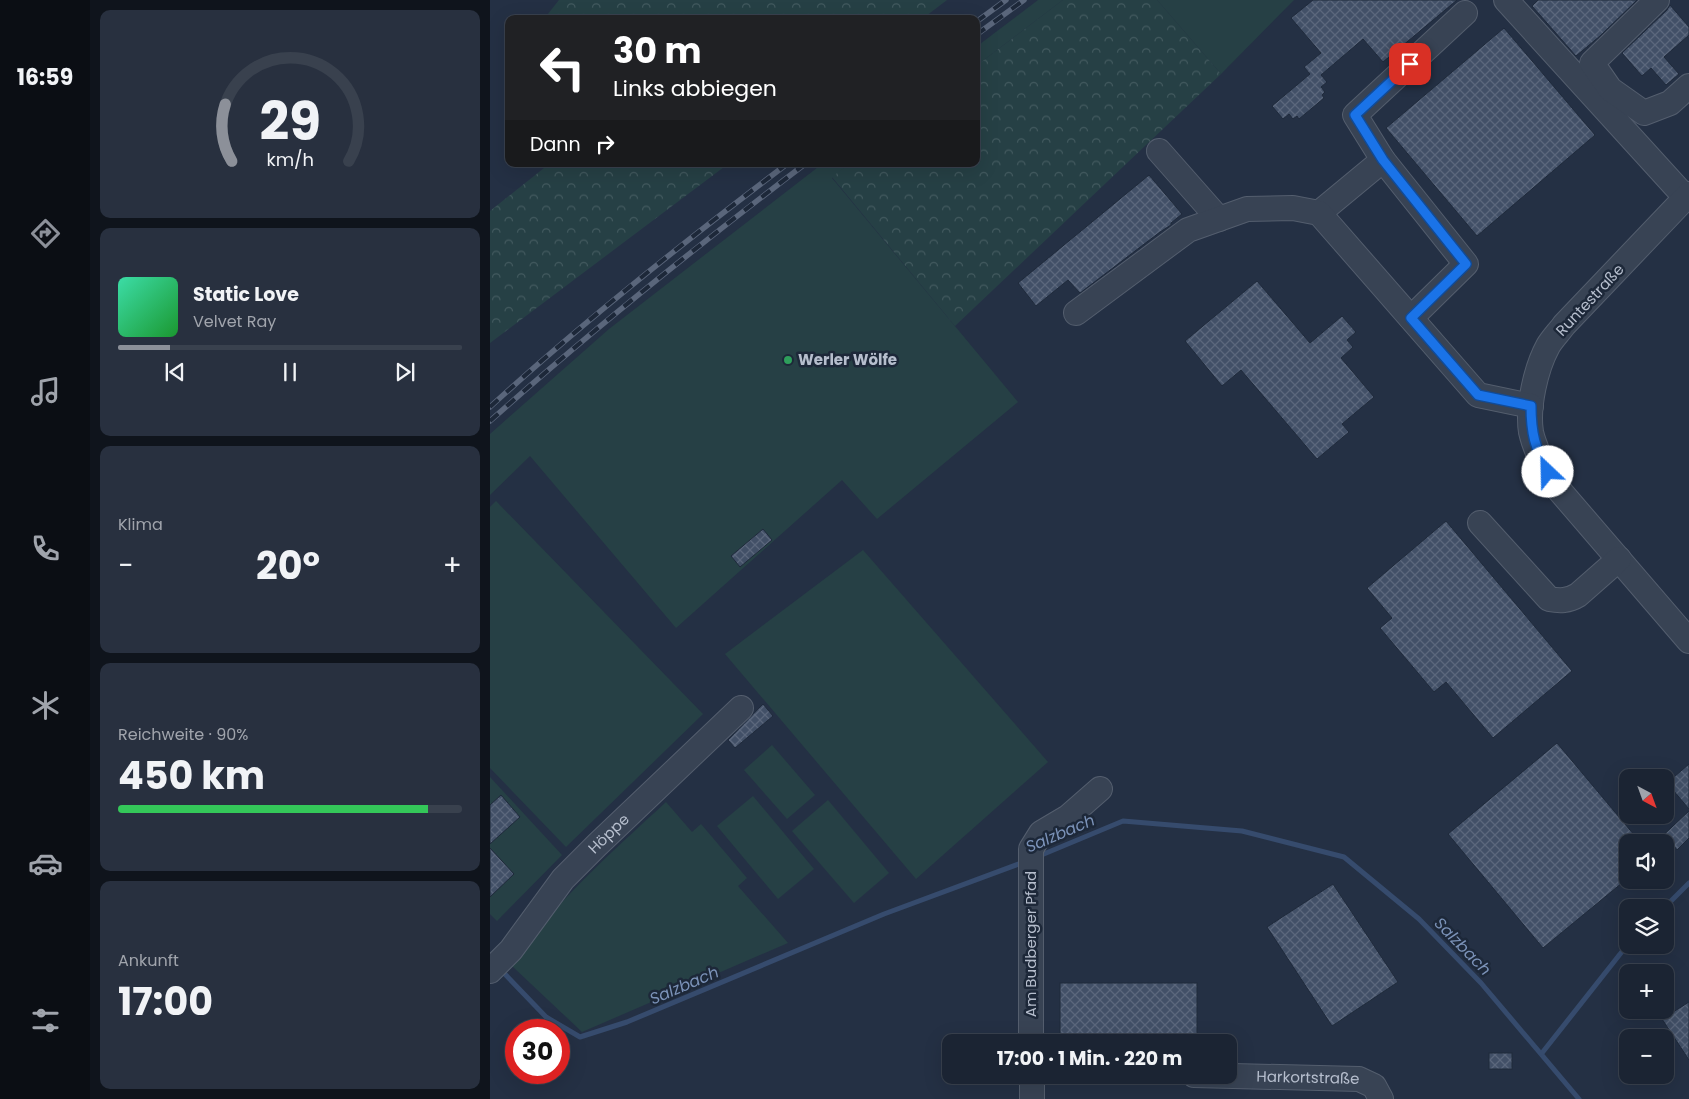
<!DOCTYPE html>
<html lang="de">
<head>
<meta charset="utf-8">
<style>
  :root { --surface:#1b2433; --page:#28303f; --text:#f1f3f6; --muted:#a0a4ac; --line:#39414e; --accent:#8c9099 }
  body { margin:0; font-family:Poppins,sans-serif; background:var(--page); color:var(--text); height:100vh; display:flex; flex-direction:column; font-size:19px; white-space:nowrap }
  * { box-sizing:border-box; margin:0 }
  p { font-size:16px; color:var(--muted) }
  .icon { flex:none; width:28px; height:28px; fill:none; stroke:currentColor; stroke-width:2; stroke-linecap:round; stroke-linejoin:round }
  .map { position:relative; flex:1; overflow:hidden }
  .details { display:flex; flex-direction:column; gap:10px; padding:10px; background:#0f141c; width:400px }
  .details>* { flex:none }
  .banner { position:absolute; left:15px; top:15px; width:475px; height:152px; border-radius:10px; box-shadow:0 5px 20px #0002,0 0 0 1px var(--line); background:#202124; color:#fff; overflow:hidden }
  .needle { width:32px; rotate:139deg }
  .buttons { position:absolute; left:1129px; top:769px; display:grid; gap:10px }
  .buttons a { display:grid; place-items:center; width:55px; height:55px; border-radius:10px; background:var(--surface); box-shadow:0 5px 20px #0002,0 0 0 1px var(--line); font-size:25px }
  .speed { position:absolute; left:15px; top:1019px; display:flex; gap:10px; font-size:25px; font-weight:700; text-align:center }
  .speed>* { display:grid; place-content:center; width:65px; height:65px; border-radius:50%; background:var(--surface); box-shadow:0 5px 20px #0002,0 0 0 1px var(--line); line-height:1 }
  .speed .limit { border:8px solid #d22; background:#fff; color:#111 }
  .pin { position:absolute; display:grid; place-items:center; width:42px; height:42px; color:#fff; margin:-21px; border-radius:10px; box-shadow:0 2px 8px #0006 }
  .me { position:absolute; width:55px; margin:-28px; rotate:336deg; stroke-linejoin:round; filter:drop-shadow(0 0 4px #0008) }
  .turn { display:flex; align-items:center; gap:18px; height:105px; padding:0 25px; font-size:22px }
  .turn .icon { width:65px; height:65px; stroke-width:2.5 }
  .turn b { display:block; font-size:35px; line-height:42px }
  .then { display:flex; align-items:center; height:48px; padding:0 25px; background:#0003; gap:10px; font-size:19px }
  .big { font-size:38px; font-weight:700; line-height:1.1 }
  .details .tile { flex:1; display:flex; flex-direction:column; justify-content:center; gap:8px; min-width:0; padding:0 18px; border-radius:10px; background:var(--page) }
  .details .dial { align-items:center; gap:0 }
  .dial svg { height:130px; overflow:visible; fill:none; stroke:var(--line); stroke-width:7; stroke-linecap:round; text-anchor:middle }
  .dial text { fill:var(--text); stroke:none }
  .song { display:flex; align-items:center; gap:15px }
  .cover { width:60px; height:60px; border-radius:8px; background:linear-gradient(135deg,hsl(160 70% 55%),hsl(130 70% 35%)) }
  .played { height:5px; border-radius:2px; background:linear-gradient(90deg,var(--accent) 15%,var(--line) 15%) }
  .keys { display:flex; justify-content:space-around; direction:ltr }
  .heat { display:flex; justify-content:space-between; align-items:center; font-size:28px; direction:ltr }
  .charge { height:8px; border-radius:4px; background:linear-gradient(90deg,#34c759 90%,var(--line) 0) }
  .trip { position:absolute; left:452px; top:1034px; width:295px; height:50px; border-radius:10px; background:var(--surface); box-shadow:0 5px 20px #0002,0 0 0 1px var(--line); font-weight:700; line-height:50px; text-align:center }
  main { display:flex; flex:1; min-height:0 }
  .menu { display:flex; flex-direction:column; width:90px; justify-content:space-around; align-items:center; background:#0b0e14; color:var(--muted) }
  .menu .icon { width:35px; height:35px }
  .menu .selected { color:var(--accent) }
  .menu b { font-size:22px; color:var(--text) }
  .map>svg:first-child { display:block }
  .grass { fill:#264045 }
  .forest { fill:url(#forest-crowns) }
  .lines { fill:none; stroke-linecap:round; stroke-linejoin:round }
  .stream { stroke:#364b6d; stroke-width:5 }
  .building { fill:url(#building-cross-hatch); stroke:#1f2a3b }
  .minor-casing { stroke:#545e6e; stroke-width:26 }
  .minor { stroke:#384354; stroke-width:24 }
  .rail-casing { stroke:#5a667b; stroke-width:5.5 }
  .rail { stroke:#1d2839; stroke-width:4; stroke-dasharray:11; stroke-linecap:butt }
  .route-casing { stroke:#114b97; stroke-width:12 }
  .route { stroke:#1a73e8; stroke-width:9 }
  .leisure-dot { fill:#2e9e5b; stroke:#1d2839; stroke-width:2 }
  .labels { text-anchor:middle; stroke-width:5; stroke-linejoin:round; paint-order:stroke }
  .street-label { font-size:15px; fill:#b6becd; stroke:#1d2839 }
  .poi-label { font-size:15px; font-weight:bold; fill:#b6becd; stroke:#1d2839; text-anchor:start }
  .water-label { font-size:16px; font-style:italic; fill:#7b92b8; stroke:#1d2839 }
</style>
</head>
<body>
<main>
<nav class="menu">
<b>16:59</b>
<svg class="icon selected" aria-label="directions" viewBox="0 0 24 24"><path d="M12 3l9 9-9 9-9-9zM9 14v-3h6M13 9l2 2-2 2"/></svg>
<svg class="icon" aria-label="music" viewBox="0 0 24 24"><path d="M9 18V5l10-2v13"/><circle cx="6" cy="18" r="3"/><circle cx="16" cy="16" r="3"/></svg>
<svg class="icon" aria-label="phone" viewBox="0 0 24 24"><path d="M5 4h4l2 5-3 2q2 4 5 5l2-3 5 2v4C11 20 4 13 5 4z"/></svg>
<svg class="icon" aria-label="climate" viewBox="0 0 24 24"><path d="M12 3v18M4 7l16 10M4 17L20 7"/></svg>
<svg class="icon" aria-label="car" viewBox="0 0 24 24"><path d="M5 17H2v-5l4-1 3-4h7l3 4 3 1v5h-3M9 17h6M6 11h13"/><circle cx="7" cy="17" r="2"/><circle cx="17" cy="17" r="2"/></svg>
<svg class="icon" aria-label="filters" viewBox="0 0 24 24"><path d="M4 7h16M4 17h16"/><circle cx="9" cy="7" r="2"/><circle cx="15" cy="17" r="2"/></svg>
</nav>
<section class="details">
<div class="tile dial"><svg viewBox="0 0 100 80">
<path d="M14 69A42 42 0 1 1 86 69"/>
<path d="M14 69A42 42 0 0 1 10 34" stroke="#8c9099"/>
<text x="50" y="56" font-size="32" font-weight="700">29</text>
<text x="50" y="72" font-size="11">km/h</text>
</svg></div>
<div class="tile">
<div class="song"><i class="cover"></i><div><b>Static Love</b><p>Velvet Ray</p></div></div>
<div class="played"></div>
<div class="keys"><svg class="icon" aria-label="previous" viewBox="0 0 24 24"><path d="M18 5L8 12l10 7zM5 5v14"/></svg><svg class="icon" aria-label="pause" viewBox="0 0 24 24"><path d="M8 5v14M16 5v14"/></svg><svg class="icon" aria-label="next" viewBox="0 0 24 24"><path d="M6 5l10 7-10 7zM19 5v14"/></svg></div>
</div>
<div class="tile"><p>Klima</p>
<div class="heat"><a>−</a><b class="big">20°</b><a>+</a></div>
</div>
<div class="tile"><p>Reichweite · 90%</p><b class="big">450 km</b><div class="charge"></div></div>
<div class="tile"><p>Ankunft</p><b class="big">17:00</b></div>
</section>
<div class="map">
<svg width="1199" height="1099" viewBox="0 0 1199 1099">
  <defs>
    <pattern id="forest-crowns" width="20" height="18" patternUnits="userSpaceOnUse" patternTransform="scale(1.25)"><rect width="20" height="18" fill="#264045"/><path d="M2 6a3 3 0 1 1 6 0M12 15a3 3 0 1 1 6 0" fill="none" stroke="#435a5f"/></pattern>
    <pattern id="building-cross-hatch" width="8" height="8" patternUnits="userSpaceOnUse" patternTransform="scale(1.25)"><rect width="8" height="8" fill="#425067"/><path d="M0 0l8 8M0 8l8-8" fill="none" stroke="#5b677c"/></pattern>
  </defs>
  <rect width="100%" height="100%" fill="#243044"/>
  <g class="grass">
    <path d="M 548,0 L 573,0 L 486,66 L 486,47 Z"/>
    <path d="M 667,0 L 804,0 L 731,74 Z"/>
    <path d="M 332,164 L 359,164 L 342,178 L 528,402 L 387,519 L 352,480 L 186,628 L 40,456 L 0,495 L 0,434 L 119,329 Z"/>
    <path d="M 6,501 L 213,714 L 76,847 L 0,768 L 0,507 Z"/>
    <path d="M 373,550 L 558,762 L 426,879 L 235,654 Z"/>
    <path d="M 282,745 L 325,795 L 297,819 L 254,770 Z"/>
    <path d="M 0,777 L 72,855 L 7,921 L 0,914 Z"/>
    <path d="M 263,796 L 324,869 L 288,899 L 227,826 Z"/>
    <path d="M 338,800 L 399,873 L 364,903 L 302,831 Z"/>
    <path d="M 176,802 L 202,832 L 211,824 L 257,878 L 248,886 L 298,943 L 92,1032 L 22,966 C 62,904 122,852 176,802 Z"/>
  </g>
  <g class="forest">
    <path d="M 69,0 L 457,0 L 432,19 L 54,19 Z"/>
    <path d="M 573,0 L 667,0 L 731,74 L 465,326 L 342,177 L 359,164 L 486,164 L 486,66 Z"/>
    <path d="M 59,164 L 238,164 L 0,343 L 0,211 Z"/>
  </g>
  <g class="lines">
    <g class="stream">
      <path d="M 549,856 L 633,821 L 752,831 L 854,857 L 929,919 L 991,983 L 1089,1099"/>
      <path d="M 1174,908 L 1199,883"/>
      <path d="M 11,970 L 56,1017 L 90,1037 L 137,1022 L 394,914 L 534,862"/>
      <path d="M 1052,1053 L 1138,944"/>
    </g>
  </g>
  <g class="building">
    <path d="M 823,0 L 967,0 L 893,62 L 873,39 L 831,75 L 837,82 L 831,87 L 835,92 L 832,95 L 834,98 L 809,119 L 807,116 L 803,119 L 799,114 L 793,119 L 782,106 L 820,74 L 814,67 L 831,53 L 801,18 Z"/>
    <path d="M 1048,0 L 1147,0 L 1110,36 L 1086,56 L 1042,6 Z"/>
    <path d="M 1180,5 L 1199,27 L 1199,35 L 1174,57 L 1189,74 L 1176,85 L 1161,68 L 1152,76 L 1132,53 L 1177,10 Z"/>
    <path d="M 1014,28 L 1105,135 L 987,236 L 896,128 Z"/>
    <path d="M 659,175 L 692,214 L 681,223 L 681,225 L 670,232 L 590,293 L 578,280 L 546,306 L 528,283 Z"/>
    <path d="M 767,281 L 820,343 L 852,316 L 866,332 L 857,340 L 863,347 L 851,358 L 884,397 L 852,424 L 859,432 L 827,459 L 751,370 L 732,386 L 695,341 Z"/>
    <path d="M 956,521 L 1082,671 L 1003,738 L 956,682 L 944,692 L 890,628 L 902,618 L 877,588 Z"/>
    <path d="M 273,529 L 282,540 L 250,567 L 241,556 Z"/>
    <path d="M 273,704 L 283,716 L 245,748 L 238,740 Z"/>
    <path d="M 1067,743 L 1150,842 L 1138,842 L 1138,878 L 1053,948 L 958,834 Z"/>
    <path d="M 1199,764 L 1199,809 L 1177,783 Z"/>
    <path d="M 11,795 L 30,817 L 0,844 L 0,805 Z"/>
    <path d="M 1199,811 L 1199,838 L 1187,850 L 1181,842 L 1166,842 Z"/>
    <path d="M 0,848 L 24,874 L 0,897 Z"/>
    <path d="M 843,884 L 908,982 L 842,1026 L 777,927 Z"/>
    <rect x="570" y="983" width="137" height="59"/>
    <path d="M 1199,1002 L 1199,1060 L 1172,1019 Z"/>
    <rect x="999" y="1053" width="23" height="16"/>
  </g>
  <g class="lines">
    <g class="minor-casing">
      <g id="minor">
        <path d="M 1016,0 L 1196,198"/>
        <path d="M 1167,0 L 1102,63 L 1120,89 L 1154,113 L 1180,103 L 1199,86"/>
        <path d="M 669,151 L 729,219"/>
        <path d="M 893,160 L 865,115 L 975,13"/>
        <path d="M 1199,194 L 1074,325 C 1069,332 1062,339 1058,346 C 1046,368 1037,407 1041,432 C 1045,450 1055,468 1064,484 L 1199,641"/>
        <path d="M 829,213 L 893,160 L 976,264 L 921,318"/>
        <path d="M 586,313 L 698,230 L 757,209 L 803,208 L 829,213 L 988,395 L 1041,406"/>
        <path d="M 990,523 L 1059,599 C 1070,601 1078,601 1088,595 L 1129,559"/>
        <path id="s1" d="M 0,971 L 21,950 L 73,879 L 107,845 L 251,708"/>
        <path d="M 541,1042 L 541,849 L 551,833 L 578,817 L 610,789"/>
        <path d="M 542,1075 L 542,1099"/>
        <path id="s2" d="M 704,1075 L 869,1079 L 884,1086 L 891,1099"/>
      </g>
    </g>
    <use href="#minor" class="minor"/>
    <g class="rail-casing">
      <g id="rail">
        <path d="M 486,22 L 516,0"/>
        <path d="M 486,35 L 534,0"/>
        <path d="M 0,407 C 94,321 195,241 297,164"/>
        <path d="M 0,421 C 102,330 207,246 315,164"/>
      </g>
    </g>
    <use href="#rail" class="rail"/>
  </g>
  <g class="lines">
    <g class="route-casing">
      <path id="route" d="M 920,64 L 865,115 L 893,160 L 976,264 L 921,318 L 988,395 L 1041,406 C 1041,433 1045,448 1058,472"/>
    </g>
    <use href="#route" class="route"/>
  </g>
  <circle class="leisure-dot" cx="298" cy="360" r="5"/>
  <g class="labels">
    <g class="street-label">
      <text transform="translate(1100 300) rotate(-47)" y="5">Runtestraße</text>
      <text dy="5" stroke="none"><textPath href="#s1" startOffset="182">Höppe</textPath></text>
      <text transform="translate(541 944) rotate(-90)" y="5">Am Budberger Pfad</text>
      <text dy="5" stroke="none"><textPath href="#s2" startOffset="114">Harkortstraße</textPath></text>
    </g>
    <g class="poi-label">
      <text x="308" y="365">Werler Wölfe</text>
    </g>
    <g class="water-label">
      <text transform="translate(570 833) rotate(-23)" y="6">Salzbach</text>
      <text transform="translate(973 946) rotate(46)" y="6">Salzbach</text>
      <text transform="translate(194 985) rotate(-23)" y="6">Salzbach</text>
    </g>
  </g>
</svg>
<div class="buttons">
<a><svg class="needle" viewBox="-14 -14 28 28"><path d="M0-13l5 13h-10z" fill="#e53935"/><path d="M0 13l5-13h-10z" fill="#a0a4ac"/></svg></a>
<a><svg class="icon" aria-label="sound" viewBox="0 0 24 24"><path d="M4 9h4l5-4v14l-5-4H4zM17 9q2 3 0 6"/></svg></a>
<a><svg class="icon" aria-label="layers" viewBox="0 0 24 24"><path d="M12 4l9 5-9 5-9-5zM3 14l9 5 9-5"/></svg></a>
<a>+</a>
<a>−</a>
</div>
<div class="speed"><div class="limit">30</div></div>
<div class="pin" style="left:920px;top:64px;background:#d93025"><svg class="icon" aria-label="arrive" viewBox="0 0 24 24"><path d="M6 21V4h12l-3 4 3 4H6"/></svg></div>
<svg class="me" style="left:1058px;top:472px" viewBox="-20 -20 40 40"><circle r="19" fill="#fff"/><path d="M0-13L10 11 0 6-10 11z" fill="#1a73e8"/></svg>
<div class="trip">17:00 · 1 Min. · 220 m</div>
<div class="banner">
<div class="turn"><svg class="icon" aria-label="left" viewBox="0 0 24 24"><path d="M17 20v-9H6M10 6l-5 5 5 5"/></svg><div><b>30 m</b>Links abbiegen</div></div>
<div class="then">Dann<svg class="icon" aria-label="right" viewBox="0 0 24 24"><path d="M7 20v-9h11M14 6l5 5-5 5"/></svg></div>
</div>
</div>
</main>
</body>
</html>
